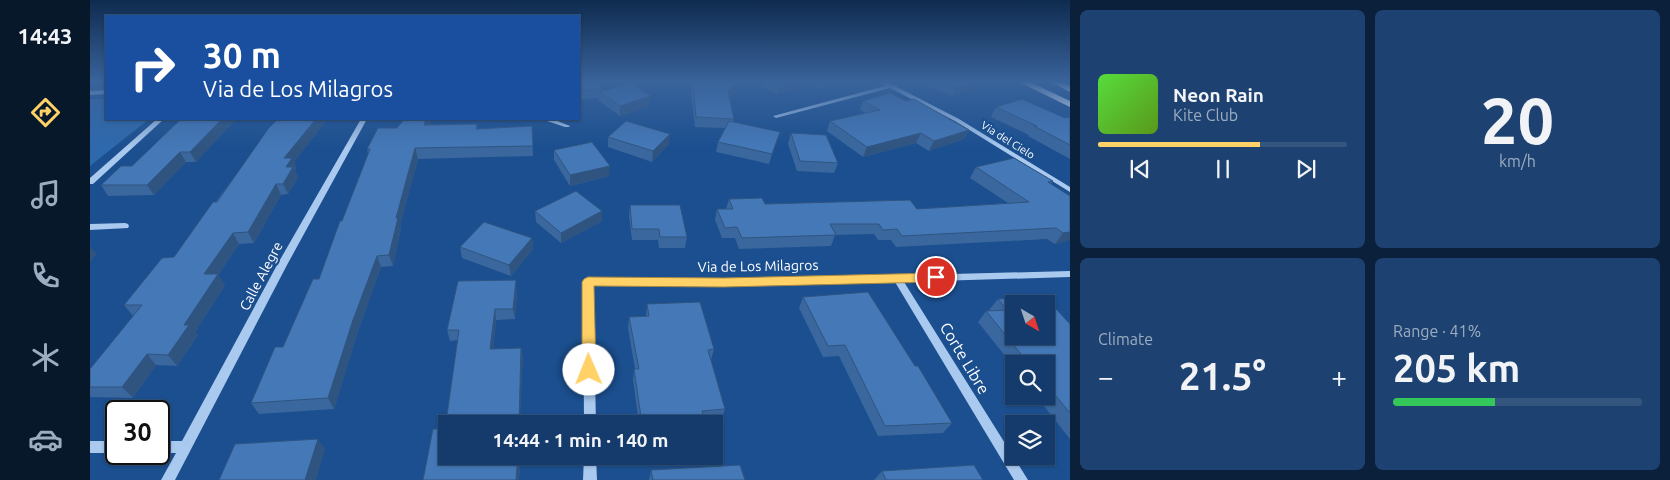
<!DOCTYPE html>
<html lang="en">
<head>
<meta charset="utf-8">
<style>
  :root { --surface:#143b6b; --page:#1d4271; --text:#f1f3f6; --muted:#9dadc1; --line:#33557e; --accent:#ffd166 }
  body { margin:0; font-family:Ubuntu,sans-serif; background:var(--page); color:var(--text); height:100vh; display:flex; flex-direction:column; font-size:19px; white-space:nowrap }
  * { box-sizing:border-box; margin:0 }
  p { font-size:16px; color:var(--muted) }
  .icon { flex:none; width:28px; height:28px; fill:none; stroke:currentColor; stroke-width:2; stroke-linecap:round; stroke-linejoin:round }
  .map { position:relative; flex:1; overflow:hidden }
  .side { display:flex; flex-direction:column; gap:10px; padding:10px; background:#0b203b; width:600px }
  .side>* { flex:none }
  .top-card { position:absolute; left:15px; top:15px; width:475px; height:105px; border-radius:0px; box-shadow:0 1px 4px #0004,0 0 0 1px var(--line); background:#1a4fa0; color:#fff; overflow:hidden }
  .needle { width:32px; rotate:141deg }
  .tools { position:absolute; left:915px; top:295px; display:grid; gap:10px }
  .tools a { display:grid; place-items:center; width:50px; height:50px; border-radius:0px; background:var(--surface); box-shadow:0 1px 4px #0004,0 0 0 1px var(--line); font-size:25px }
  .speed { position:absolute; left:15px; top:400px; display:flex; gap:10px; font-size:25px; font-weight:700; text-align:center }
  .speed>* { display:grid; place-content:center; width:65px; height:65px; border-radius:50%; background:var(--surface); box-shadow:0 1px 4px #0004,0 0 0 1px var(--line); line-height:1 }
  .speed .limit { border:2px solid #111; border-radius:8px; background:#fff; color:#111 }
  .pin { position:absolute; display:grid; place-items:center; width:42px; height:42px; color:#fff; margin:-21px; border:2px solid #fff; border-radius:50%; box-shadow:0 1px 5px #0007 }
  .me { position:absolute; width:55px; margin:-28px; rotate:359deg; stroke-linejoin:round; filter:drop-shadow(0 0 4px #0008) }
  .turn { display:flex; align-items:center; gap:18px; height:105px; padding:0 15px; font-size:22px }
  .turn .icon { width:65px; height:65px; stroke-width:2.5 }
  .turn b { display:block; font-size:35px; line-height:42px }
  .big { font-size:38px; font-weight:700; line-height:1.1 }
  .side .tile { flex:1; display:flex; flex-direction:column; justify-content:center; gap:8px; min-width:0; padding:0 18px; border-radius:8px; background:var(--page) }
  .side .dial { align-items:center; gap:0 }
  .dial b { font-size:65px; line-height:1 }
  .song { display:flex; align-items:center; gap:15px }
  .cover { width:60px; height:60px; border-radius:8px; background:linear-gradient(135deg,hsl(110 70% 55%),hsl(90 70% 35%)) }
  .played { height:5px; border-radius:2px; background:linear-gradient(90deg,var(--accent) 65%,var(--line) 65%) }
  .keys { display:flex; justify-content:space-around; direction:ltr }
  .heat { display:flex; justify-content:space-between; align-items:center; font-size:28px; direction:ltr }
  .charge { height:8px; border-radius:4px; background:linear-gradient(90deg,#34c759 41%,var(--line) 0) }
  .side .tiles { flex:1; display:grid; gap:10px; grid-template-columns:repeat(2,1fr) }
  .trip { position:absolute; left:348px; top:415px; width:285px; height:50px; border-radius:0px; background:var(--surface); box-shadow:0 1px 4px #0004,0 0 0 1px var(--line); font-weight:700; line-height:50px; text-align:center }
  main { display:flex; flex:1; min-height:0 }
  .menu { display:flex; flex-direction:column; width:90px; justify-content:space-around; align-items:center; background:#08182b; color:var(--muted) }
  .menu .icon { width:35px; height:35px }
  .menu .selected { color:var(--accent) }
  .menu b { font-size:22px; color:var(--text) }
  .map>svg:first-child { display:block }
  .green { fill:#2e69ad }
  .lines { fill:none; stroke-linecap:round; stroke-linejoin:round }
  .minor { fill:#a9c9ee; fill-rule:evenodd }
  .major { fill:#f0f6ff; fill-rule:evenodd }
  .wall { fill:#3a679d }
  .shaded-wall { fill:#305480 }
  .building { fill:#4478b7; stroke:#305480; fill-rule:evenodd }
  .route { fill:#ffd166; stroke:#a68842 }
  .labels { text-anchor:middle; stroke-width:4.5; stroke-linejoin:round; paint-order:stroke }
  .far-street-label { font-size:11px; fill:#fff; stroke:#1b4f8f }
  .street-label { font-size:14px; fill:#fff; stroke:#1b4f8f }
  .near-street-label { font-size:16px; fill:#fff; stroke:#1b4f8f }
</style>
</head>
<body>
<main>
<nav class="menu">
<b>14:43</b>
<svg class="icon selected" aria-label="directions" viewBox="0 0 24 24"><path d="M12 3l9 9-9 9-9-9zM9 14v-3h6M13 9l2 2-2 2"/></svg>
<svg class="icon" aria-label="music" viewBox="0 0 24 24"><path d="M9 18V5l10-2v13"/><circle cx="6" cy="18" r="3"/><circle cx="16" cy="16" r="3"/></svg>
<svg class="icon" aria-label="phone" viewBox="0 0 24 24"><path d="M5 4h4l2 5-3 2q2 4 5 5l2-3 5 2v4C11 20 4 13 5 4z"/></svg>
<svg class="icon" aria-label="climate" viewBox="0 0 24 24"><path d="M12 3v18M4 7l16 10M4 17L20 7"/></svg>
<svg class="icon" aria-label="car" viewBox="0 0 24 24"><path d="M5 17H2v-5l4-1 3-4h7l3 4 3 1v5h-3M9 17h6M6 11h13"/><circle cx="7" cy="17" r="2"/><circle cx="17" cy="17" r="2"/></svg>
</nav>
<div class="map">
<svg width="980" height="480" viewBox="0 0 980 480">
  <rect width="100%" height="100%" fill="#1b4f8f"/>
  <path class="green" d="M 0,99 L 16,99 L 16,119 L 59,119 L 0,166 Z"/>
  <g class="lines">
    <g class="minor">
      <path d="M 787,81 L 795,81 L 803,85 L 869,119 L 980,187 L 980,192 L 865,121 L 800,88 L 686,118 L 683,116 L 795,86 Z"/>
      <path d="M 16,90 L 16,94 L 0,95 L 0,91 Z"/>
      <path d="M 67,119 L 74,119 L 3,184 L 0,184 L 0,178 Z"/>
      <path d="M 271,119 L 277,119 L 197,265 L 85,480 L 71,480 L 86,453 L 69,453 L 69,441 L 92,441 L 187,265 Z"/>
      <path d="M 453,119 L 462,119 L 480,126 L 479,127 L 475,127 L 454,120 Z"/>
      <path d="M 35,223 L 38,224 L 39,226 L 38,228 L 0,230 L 0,224 Z"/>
      <path d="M 980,271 L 980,277 L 814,282 L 938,480 L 924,480 L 805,282 L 634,286 L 503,285 L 506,424 L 494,424 L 493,282 L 495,280 L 634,280 Z"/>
      <rect x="0" y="441" width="26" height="12"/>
      <path d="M 494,456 L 506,456 L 507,480 L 493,480 Z"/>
    </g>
    <g class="major">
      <path d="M 927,81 L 938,81 L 980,101 L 980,107 Z"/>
      <path d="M 959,81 L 970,81 L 980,86 L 980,92 Z"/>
    </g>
  </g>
  <g class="wall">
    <path d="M 489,81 L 511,89 L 511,91 L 560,106 L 530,116 L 509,101 L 509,98 L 489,99 Z"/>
    <path d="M 665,81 L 711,81 L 709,88 L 687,94 Z"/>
    <path d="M 718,81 L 754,81 L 734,89 Z"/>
    <path d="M 830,81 L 891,81 L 887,87 L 862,96 Z"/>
    <path d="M 603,84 L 648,89 L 639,97 L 644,119 L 643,122 L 690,132 L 679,164 L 626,152 L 628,142 L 636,128 L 605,127 L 601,93 Z"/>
    <path d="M 773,101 L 816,101 L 879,130 L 874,139 L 839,151 L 826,143 L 773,157 L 737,131 L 740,121 L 775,113 L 770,110 Z"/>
    <path d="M 906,107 L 975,118 L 980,118 L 980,159 L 938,136 L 939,135 L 901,117 Z"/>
    <path d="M 91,119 L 146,119 L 106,162 L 96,162 L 64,195 L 18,196 L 11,185 L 42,166 Z"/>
    <path d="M 188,119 L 237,119 L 204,162 L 206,168 L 205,171 L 208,177 L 198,194 L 191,195 L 164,243 L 149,244 L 128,275 L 135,285 L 105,332 L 108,335 L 87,366 L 66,365 L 43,398 L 0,397 L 0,387 L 43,316 L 34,305 L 84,257 Z"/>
    <path d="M 387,124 L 388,129 L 442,126 L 443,156 L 328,159 L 310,225 L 311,228 L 303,266 L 291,267 L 268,331 L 244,409 L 169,414 L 161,403 L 193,347 L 229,279 L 278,154 L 277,149 L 307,128 L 340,125 Z"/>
    <path d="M 701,133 L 748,163 L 744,173 L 707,171 L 698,144 Z"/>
    <path d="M 518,137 L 579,144 L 562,162 L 518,147 Z"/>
    <path d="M 464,150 L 519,176 L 480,186 L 464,160 Z"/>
    <path d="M 886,167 L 963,181 L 961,184 L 980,240 L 965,244 L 957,239 L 806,247 L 801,240 L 788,240 L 784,234 L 745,235 L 741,246 L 649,249 L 645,238 L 632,238 L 625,220 L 627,209 L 636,209 L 639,199 L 675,204 L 827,209 L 918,203 L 880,178 Z"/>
    <path d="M 540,205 L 597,237 L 595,248 L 569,248 L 568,240 L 542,240 L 539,216 Z"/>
    <path d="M 445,211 L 512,221 L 471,243 L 446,222 Z"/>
    <path d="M 442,238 L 443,249 L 421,276 L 372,258 L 370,247 Z"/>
    <path d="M 427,291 L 425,319 L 406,320 L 403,349 L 431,348 L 433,358 L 356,424 L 430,456 L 429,480 L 333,480 L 355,429 L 368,340 L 360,341 L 357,330 Z"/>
    <path d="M 713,297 L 825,366 L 862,423 L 853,433 L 788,436 L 749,356 L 733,357 L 709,308 Z"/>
    <path d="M 908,299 L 980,324 L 980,439 L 946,396 L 956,396 L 956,364 L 924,364 L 924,367 L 888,322 L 896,311 L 900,311 L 899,310 Z"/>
    <path d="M 557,304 L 624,349 L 621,360 L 635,409 L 631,420 L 615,421 L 615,424 L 549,424 L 543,380 L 544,369 L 545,369 L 538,328 L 539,317 L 556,316 Z"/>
    <path d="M 561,470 L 655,480 L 559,480 Z"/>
    <path d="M 792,471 L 893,480 L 784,480 Z"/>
  </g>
  <g class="shaded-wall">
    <path d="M 648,81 L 649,81 L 648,89 L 636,101 L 638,91 Z"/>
    <path d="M 703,81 L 711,81 L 709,88 L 687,94 L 690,85 Z"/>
    <path d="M 736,81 L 754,81 L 734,89 Z"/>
    <path d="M 883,81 L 891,81 L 887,87 L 862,96 L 867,87 Z"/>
    <path d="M 561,96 L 560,106 L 530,116 L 530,106 Z"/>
    <path d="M 132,119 L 146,119 L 106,162 L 100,152 Z"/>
    <path d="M 226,119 L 237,119 L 204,162 L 206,168 L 205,171 L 208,177 L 198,194 L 193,184 L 194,158 Z"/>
    <path d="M 336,119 L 342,119 L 336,135 L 334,125 Z"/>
    <path d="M 879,130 L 874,139 L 839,151 L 844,141 Z"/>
    <path d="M 690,132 L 687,142 L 679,164 L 682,154 Z"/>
    <path d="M 831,133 L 826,143 L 773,157 L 777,147 Z"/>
    <path d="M 580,134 L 579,144 L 562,162 L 563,151 Z"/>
    <path d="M 325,148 L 328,159 L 310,225 L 311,228 L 303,266 L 299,255 L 306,218 Z"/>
    <path d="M 90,152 L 96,162 L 64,195 L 57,185 Z"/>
    <path d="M 520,166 L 519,176 L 480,186 L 480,175 Z"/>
    <path d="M 186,184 L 191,195 L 164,243 L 158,232 Z"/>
    <path d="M 512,211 L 512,221 L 471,243 L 471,233 Z"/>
    <path d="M 980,232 L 980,240 L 965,244 L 973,233 Z"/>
    <path d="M 143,233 L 149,244 L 128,275 L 135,285 L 105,332 L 108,335 L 87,366 L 78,355 L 94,325 L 114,274 Z"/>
    <path d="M 442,238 L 443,249 L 421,276 L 419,265 Z"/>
    <path d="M 0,246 L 7,254 L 0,262 Z"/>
    <path d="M 287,256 L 291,267 L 268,331 L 244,409 L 238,398 L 263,320 Z"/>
    <path d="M 426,280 L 427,291 L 425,319 L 423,309 Z"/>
    <path d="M 405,309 L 406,320 L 402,360 L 400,349 Z"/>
    <path d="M 431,348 L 433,358 L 430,424 L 429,424 Z"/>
    <path d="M 57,354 L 66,365 L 43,398 L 32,387 Z"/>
    <path d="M 228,439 L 235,449 L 226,480 L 215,480 Z"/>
    <path d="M 428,456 L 430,456 L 429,480 L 426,480 Z"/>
  </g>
  <g class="building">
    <path d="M 489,81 L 509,81 L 511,89 L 489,90 Z"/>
    <path d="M 606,81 L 648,81 L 638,91 L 644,119 L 606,117 L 603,84 Z"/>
    <path d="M 683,81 L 703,81 L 690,85 Z"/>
    <path d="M 854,81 L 883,81 L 867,87 Z"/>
    <path d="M 540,83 L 561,96 L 530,106 L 510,92 Z"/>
    <path d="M 800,93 L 816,101 L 824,99 L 879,130 L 844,141 L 831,133 L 777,147 L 740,121 L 790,110 L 773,101 Z"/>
    <path d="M 932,99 L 975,118 L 979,117 L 980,118 L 980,145 L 944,126 L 947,126 L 906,107 Z"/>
    <path d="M 91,119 L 132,119 L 100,152 L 90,152 L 57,185 L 11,185 L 31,166 L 42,166 Z"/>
    <path d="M 188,119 L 226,119 L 194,158 L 202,158 L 196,167 L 203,167 L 193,184 L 186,184 L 158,232 L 143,233 L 114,274 L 128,274 L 94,325 L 99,325 L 78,355 L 57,354 L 32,387 L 0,387 L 0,369 L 52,305 L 34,305 L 72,258 L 84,257 L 123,202 L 127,202 L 178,129 Z"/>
    <path d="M 313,119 L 336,119 L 334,125 L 387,124 L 386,129 L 442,126 L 443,146 L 325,148 L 306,218 L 308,218 L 299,255 L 287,256 L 263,320 L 238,398 L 161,403 L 185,347 L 193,347 L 223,279 L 229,279 L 250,221 L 252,221 L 280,149 L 277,149 L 288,128 L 307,128 L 312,122 Z"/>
    <path d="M 536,121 L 580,134 L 563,151 L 518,137 Z"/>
    <path d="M 639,121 L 690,132 L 682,154 L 628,142 Z"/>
    <path d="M 701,133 L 736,135 L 748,163 L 710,161 Z"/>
    <path d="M 502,142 L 520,166 L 480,175 L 464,150 Z"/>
    <path d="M 924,158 L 963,181 L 958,182 L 980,196 L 980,232 L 973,233 L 966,228 L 812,236 L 807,229 L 793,230 L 789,224 L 740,224 L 746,235 L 652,238 L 647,227 L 635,228 L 627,209 L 643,209 L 639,199 L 672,198 L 675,204 L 820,200 L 827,209 L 939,202 L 886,167 Z"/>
    <path d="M 486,191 L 512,211 L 471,233 L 445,211 Z"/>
    <path d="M 540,205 L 590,205 L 597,237 L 570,237 L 569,229 L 542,229 Z"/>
    <path d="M 394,222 L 442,238 L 419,265 L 370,247 Z"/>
    <path d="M 426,280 L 423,309 L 405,309 L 400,349 L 431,348 L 429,424 L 356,424 L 356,456 L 428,456 L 426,480 L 333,480 L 343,429 L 355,429 L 369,330 L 357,330 L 368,281 Z"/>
    <path d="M 778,292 L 825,366 L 828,366 L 862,423 L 795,426 L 755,345 L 738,346 L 713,297 Z"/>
    <path d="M 954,296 L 980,324 L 980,413 L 956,384 L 956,364 L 939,364 L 896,311 L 917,310 L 908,299 ZM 924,304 L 956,304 L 956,336 L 924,336 Z"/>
    <path d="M 610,302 L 624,349 L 618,350 L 635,409 L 612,411 L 615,424 L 569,424 L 567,417 L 551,417 L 544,369 L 549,369 L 539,317 L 559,316 L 557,304 Z"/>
    <path d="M 228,439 L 215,480 L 129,480 L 145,444 Z"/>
    <path d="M 650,465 L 655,480 L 563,480 L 561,470 Z"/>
    <path d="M 884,465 L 893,480 L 796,480 L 792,471 Z"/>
  </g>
  <linearGradient id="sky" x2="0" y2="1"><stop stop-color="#0f2b4f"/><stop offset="0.55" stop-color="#39639b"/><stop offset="1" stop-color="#39639b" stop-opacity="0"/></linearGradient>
  <rect width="980" height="148" fill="url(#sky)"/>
  <path class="route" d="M 846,273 L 852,277 L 846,282 L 634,287 L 504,286 L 506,370 L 504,375 L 499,377 L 494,375 L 492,370 L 492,282 L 494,279 L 498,277 L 634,278 Z"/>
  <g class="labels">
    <g class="far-street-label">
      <text transform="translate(918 140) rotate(32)" y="4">Via del Cielo</text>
    </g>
    <g class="street-label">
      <text transform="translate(668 266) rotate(-1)" y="5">Via de Los Milagros</text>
      <text transform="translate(171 276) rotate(-62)" y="5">Calle Alegre</text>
    </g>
    <g class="near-street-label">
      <text transform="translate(875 358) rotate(59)" y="6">Corte Libre</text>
    </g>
  </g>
</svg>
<div class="tools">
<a><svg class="needle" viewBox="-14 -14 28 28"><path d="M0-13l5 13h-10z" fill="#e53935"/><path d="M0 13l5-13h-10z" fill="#9dadc1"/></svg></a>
<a><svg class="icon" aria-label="search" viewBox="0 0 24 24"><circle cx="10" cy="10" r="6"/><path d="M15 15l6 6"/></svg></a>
<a><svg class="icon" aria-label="layers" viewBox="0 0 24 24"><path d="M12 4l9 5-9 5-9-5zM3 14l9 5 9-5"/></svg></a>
</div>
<div class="speed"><div class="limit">30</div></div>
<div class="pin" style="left:846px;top:277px;background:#d93025"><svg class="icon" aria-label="arrive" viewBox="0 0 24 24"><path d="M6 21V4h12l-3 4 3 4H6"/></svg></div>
<svg class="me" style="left:499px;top:370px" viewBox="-20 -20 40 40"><circle r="19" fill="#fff"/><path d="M0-13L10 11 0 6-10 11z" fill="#ffd166"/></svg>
<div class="trip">14:44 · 1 min · 140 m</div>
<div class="top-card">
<div class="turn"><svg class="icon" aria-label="right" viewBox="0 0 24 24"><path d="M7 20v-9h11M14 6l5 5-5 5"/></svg><div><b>30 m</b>Via de Los Milagros</div></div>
</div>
</div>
<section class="side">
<div class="tiles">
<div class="tile">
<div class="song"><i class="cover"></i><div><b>Neon Rain</b><p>Kite Club</p></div></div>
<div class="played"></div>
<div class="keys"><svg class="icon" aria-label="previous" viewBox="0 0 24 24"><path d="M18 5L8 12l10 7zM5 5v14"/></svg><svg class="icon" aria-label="pause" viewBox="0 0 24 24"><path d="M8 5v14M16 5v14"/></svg><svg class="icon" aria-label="next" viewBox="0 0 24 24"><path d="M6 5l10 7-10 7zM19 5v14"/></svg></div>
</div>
<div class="tile dial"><b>20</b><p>km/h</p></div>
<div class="tile"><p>Climate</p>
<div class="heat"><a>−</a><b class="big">21.5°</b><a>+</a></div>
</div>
<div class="tile"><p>Range · 41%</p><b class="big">205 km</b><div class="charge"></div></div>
</div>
</section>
</main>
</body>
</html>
